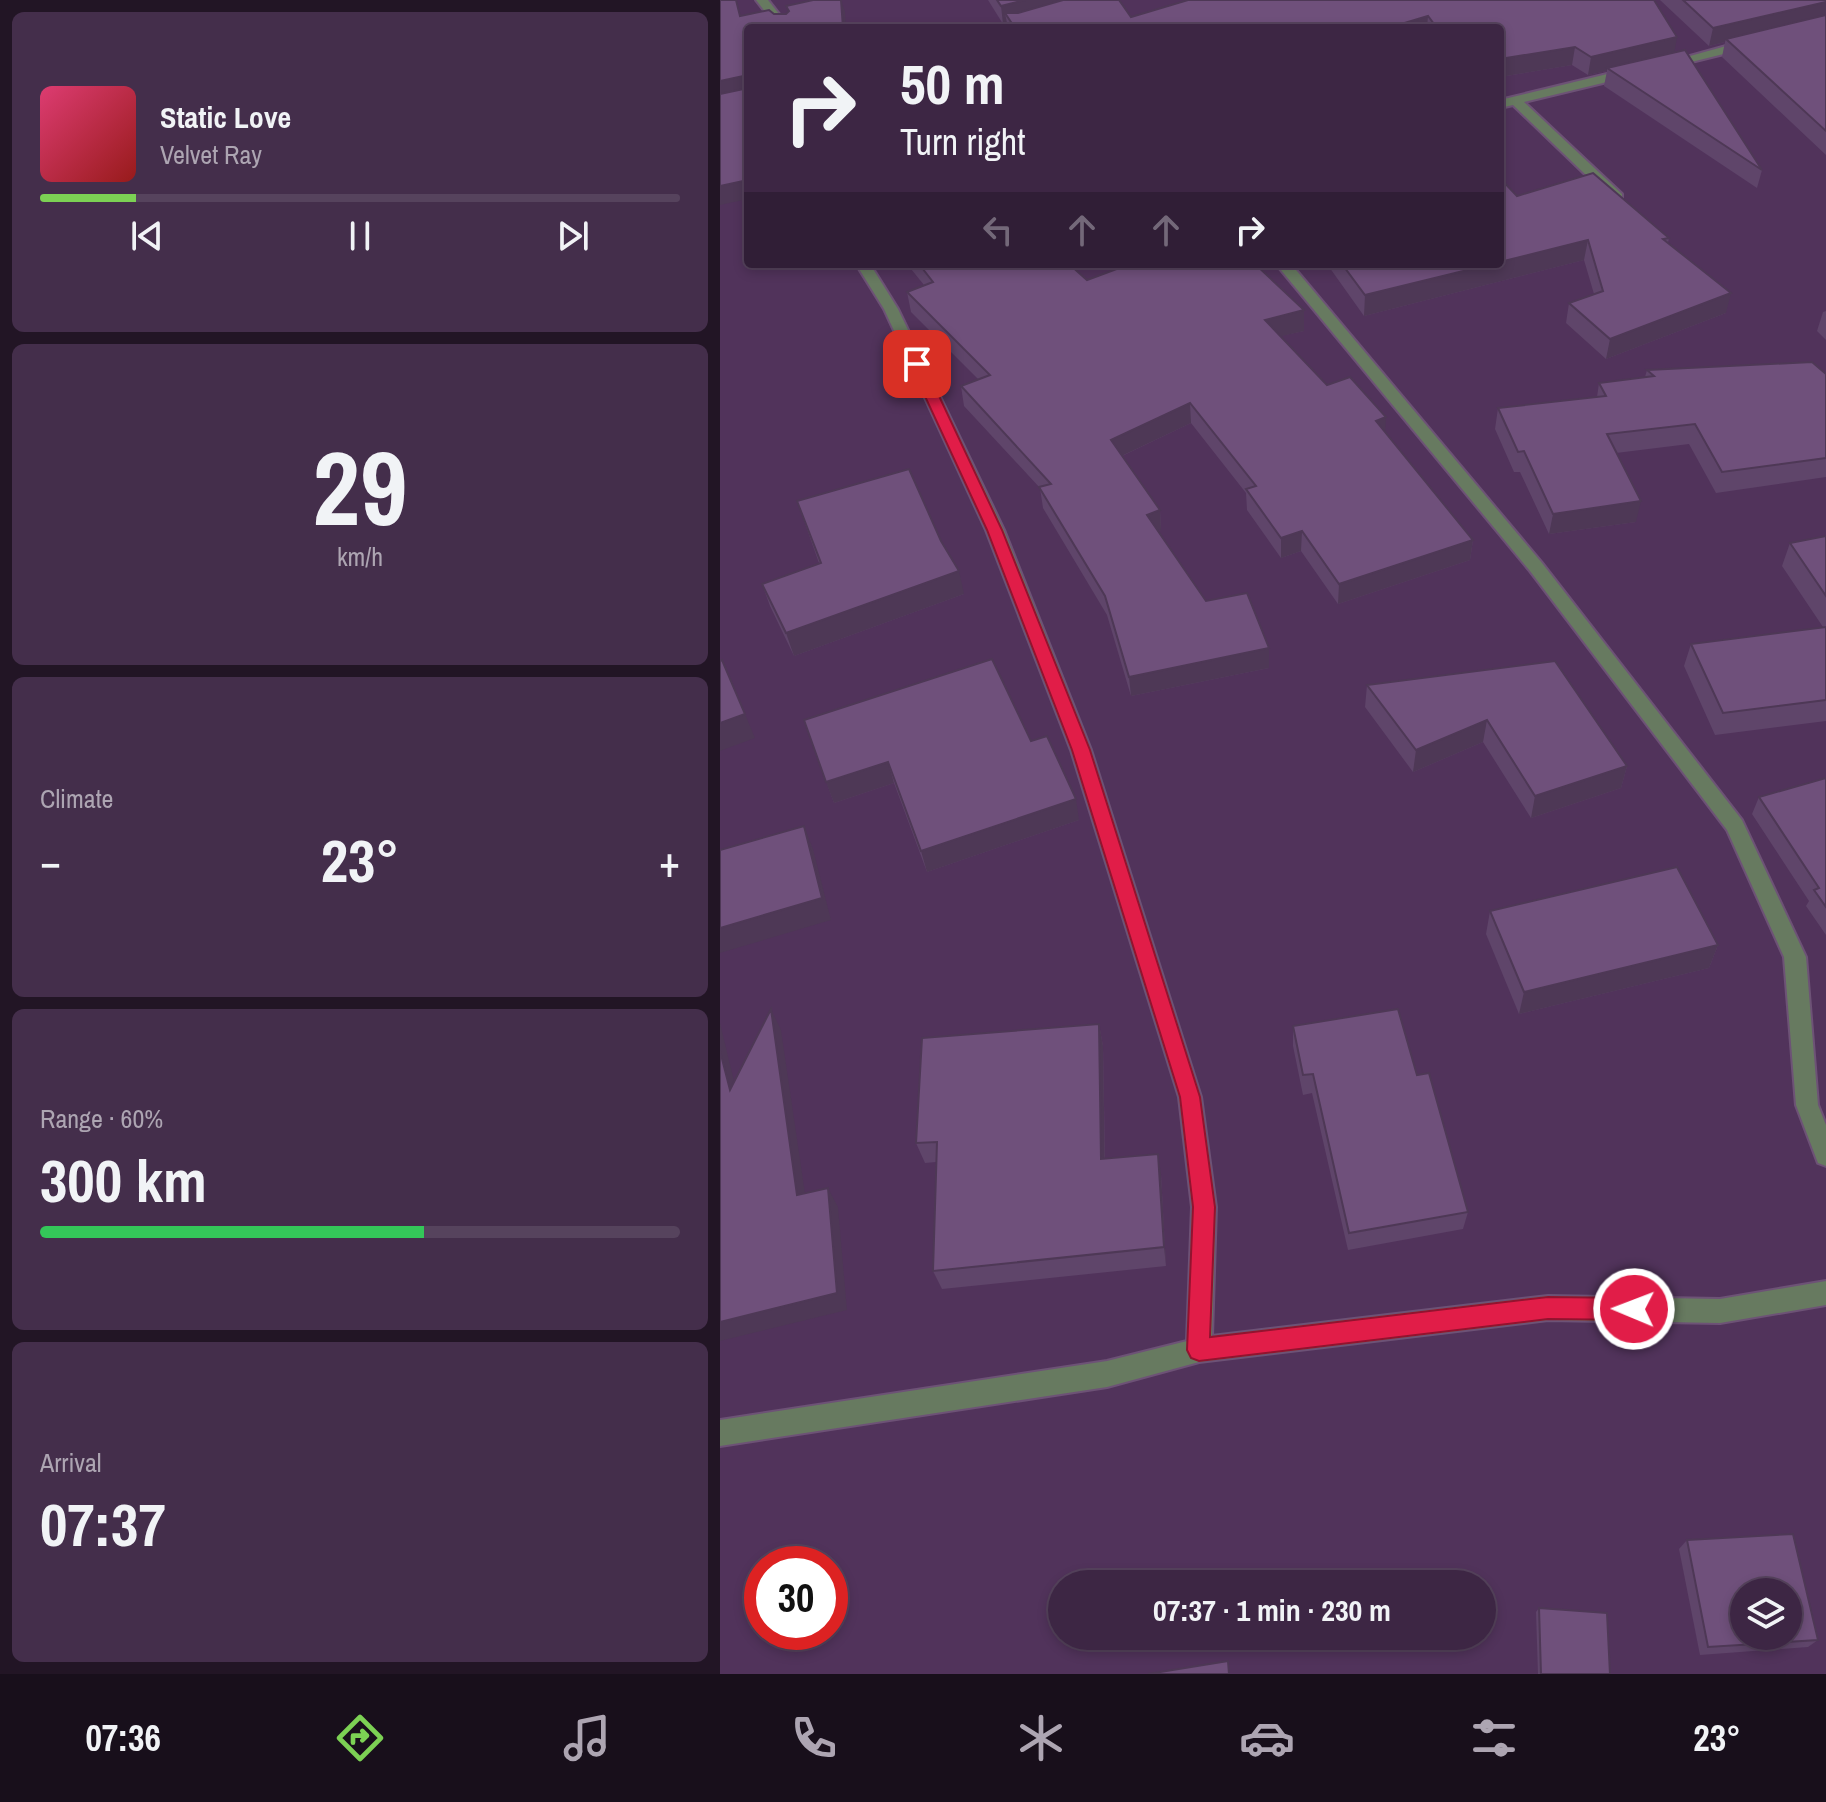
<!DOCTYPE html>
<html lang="en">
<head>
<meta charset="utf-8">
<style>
  :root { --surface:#3d2644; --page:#442e4b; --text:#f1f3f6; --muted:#ada5b2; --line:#56435d; --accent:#7cd154 }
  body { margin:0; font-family:"Archivo Narrow",sans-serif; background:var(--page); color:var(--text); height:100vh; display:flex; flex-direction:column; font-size:30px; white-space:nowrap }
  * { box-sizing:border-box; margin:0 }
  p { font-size:26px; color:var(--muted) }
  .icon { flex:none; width:44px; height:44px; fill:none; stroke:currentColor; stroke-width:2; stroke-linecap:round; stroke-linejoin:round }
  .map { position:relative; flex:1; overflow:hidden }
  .side { display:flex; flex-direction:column; gap:12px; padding:12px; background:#221525; width:720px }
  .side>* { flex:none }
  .top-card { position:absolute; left:24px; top:24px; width:760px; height:244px; border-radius:8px; box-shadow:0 4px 12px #0003,0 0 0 2px var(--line); background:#3d2644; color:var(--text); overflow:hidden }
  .fabs { position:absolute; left:1010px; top:1578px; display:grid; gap:16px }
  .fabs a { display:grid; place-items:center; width:72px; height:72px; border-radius:50%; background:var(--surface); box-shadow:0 4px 12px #0003,0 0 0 2px var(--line); font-size:40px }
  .speed { position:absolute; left:24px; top:1546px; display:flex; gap:16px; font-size:40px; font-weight:700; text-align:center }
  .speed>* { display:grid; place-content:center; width:104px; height:104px; border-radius:50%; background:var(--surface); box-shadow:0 4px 12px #0003,0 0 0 2px var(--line); line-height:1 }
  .speed .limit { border:12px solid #d22; background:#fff; color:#111 }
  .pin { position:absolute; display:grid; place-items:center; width:68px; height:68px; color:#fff; margin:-34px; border-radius:16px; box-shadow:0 4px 12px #0006 }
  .me { position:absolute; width:88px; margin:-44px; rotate:271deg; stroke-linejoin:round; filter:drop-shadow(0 0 6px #0008) }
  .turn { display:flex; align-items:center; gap:28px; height:168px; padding:0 24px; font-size:36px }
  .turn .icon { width:104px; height:104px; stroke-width:2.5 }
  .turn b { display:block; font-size:56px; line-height:68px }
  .lanes { display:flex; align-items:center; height:76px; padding:0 24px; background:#0003; justify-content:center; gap:40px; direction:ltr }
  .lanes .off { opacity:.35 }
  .big { font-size:60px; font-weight:700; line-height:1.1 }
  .side .card { flex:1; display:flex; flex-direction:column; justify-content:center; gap:12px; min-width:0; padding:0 28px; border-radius:12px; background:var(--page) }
  .side .dial { align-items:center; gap:0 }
  .dial b { font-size:104px; line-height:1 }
  .song { display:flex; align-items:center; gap:24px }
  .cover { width:96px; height:96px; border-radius:12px; background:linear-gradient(135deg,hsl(340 70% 55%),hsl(0 70% 35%)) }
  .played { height:8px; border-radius:4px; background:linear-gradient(90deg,var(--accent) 15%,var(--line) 15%) }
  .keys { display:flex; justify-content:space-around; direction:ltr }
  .heat { display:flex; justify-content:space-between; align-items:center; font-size:44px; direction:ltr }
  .charge { height:12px; border-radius:6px; background:linear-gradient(90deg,#34c759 60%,var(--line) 0) }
  .trip { position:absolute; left:328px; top:1570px; width:448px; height:80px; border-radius:40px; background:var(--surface); box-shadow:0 4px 12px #0003,0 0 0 2px var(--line); font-weight:700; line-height:80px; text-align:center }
  .tabs { display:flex; height:128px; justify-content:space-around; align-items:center; background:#180f1b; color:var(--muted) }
  .tabs .icon { width:56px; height:56px }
  .tabs .selected { color:var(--accent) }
  .tabs b { font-size:36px; color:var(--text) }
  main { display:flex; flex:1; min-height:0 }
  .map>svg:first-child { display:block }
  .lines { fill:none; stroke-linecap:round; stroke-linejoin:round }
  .minor-casing { stroke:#6d5276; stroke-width:4 }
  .minor { fill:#677a60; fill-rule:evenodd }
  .wall { fill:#5f456a }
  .shaded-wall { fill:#4e3856 }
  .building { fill:#6f507b; stroke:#4e3856; stroke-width:2; fill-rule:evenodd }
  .route { fill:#e11d48; stroke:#92132f; stroke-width:2 }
</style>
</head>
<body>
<main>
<section class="side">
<div class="card">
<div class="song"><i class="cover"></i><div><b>Static Love</b><p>Velvet Ray</p></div></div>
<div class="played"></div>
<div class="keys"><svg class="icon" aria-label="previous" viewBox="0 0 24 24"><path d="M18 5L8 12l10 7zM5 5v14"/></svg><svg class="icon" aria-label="pause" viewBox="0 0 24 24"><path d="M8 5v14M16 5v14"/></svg><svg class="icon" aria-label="next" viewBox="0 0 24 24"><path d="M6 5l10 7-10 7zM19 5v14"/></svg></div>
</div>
<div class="card dial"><b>29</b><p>km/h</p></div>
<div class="card"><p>Climate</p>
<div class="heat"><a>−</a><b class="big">23°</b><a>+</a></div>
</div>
<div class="card"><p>Range · 60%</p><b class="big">300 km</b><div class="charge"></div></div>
<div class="card"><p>Arrival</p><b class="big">07:37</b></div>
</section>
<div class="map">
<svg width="1106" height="1674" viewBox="0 0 1106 1674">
  <rect width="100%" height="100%" fill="#51335b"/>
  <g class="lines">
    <g class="minor-casing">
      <g id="minor">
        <path d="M 36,0 L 48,0 L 70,28 L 58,28 Z"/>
        <path d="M 1028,40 L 1034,44 L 1032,47 L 947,68 L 941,64 Z"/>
        <path d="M 912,68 L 916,69 L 916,75 L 804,102 L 902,194 L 902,200 L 892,200 L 793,105 L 780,108 L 780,100 Z"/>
        <path d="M 136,264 L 150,264 L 178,309 L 284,530 L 371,750 L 481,1097 L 496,1207 L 492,1336 L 828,1296 L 1000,1299 L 1106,1281 L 1106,1305 L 1000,1323 L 828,1320 L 479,1362 L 387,1387 L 0,1446 L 0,1420 L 387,1361 L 467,1341 L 472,1207 L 459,1097 L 351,750 L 266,530 L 164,309 Z"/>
        <path d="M 556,264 L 571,264 L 822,563 L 1022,820 L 1086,957 L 1098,1105 L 1106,1125 L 1106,1166 L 1098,1163 L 1076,1105 L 1064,957 L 1007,830 L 810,571 Z"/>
      </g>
    </g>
    <use href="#minor" class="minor"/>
  </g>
  <g class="wall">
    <path d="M 268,0 L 399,0 L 411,17 L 934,0 L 954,52 L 1042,170 L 1037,188 L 884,86 L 887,71 L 868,75 L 852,65 L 780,77 L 780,28 L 287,28 L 287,23 L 283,24 Z"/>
    <path d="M 940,0 L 1106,0 L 1106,155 L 1002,57 L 1005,42 L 989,46 Z"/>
    <path d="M 797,196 L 949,238 L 948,243 L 1006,313 L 886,359 L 846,323 L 849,303 L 874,294 L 864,260 L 644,316 L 607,264 L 780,264 Z"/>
    <path d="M 187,264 L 349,264 L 367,280 L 584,331 L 560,336 L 607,385 L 665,433 L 753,540 L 750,560 L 618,604 L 581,551 L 561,558 L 527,510 L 526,493 L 471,423 L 402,456 L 440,510 L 441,530 L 438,531 L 486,601 L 549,648 L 549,668 L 411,696 L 387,615 L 323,508 L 320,488 L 244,406 L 241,386 L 258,379 L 191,312 L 187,292 L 204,285 Z"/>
    <path d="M 1106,311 L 1106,340 L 1097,331 L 1103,312 Z"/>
    <path d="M 927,370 L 1106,374 L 1106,477 L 996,493 L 969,444 L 896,453 L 916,522 L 829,534 L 800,472 L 794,472 L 775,429 L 778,408 L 877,397 L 879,383 L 925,377 Z"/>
    <path d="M 77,501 L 244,594 L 74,656 L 50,606 L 42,584 L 99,563 Z"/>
    <path d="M 1106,536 L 1106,721 L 995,735 L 964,666 L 971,644 L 1103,627 L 1062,566 L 1070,543 Z"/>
    <path d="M 835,661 L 907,766 L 901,788 L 811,818 L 763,742 L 693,772 L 645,707 L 647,685 Z"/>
    <path d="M 84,720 L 311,741 L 359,820 L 207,872 L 174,783 L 114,803 Z"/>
    <path d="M 1106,778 L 1106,935 L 1086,906 L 1089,901 L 1032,814 L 1039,797 Z"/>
    <path d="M 770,911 L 998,945 L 989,968 L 799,1014 L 766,934 Z"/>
    <path d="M 379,1024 L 383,1046 L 385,1159 L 441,1174 L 446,1266 L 222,1289 L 213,1271 L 216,1162 L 205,1163 L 196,1143 Z"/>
    <path d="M 573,1026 L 697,1075 L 748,1212 L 743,1229 L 628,1250 L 592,1093 L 583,1095 L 573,1046 Z"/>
    <path d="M 967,1540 L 1098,1640 L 1088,1647 L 980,1655 L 959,1549 Z"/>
    <path d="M 819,1608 L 890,1674 L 818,1674 L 816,1612 Z"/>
  </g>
  <g class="shaded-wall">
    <path d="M 121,0 L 125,11 L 126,28 L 123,28 Z"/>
    <path d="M 305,0 L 374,0 L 291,22 L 285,13 L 287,23 L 283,24 L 281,6 Z"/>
    <path d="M 1106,2 L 1106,19 L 1006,39 L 1005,42 L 989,46 L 993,28 Z"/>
    <path d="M 708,16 L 707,28 L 668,28 Z"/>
    <path d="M 957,37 L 954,55 L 887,68 L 887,71 L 868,75 L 871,57 Z"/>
    <path d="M 855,47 L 852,65 L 780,77 L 780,59 Z"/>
    <path d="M 23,76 L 27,93 L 0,100 L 0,81 Z"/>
    <path d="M 28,180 L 28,199 L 0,205 L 0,186 Z"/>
    <path d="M 868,240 L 864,260 L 644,316 L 645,295 L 772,264 L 780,264 L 780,262 Z"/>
    <path d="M 1011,293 L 1006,313 L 886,359 L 890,339 Z"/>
    <path d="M 584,310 L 584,331 L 545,340 L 545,320 Z"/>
    <path d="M 470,403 L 471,423 L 393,460 L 391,440 Z"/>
    <path d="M 666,417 L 665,438 L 656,421 Z"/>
    <path d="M 921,501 L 916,522 L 829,534 L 833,514 Z"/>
    <path d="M 440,510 L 441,530 L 428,535 L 427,515 Z"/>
    <path d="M 582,531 L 581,551 L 561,558 L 561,538 Z"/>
    <path d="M 753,540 L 750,560 L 618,604 L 619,584 Z"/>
    <path d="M 239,571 L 244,594 L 74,656 L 66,633 Z"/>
    <path d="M 549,648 L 549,668 L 411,696 L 409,677 Z"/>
    <path d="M 25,714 L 35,738 L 0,751 L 0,723 Z"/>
    <path d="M 767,720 L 763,742 L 693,772 L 696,750 Z"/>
    <path d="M 168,762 L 174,783 L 114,803 L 106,782 Z"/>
    <path d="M 907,766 L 901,788 L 811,818 L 815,796 Z"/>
    <path d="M 356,799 L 359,820 L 207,872 L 201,851 Z"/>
    <path d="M 84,826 L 93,849 L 111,920 L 0,953 L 0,928 Z"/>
    <path d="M 998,945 L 989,968 L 799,1014 L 804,992 Z"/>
    <path d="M 51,1009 L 61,1030 L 88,1214 L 77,1195 Z"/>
    <path d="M 0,1023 L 21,1110 L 10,1090 L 0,1051 Z"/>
    <path d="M 379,1024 L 383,1046 L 385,1179 L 381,1159 Z"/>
    <path d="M 438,1154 L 441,1174 L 446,1266 L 444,1247 Z"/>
    <path d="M 108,1188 L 118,1207 L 127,1310 L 0,1341 L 0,1322 Z"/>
  </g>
  <g class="building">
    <path d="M 0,0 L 16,0 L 20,16 L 49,10 L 54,14 L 66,14 L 69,11 L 66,6 L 93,0 L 121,0 L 123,28 L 28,28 L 28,180 L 0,186 L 0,94 L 24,89 L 26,79 L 23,76 L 0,81 Z"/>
    <path d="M 277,0 L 305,0 L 281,6 Z"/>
    <path d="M 343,0 L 399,0 L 411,17 L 468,0 L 934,0 L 957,37 L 871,57 L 855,47 L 780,59 L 780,28 L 717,28 L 708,16 L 668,28 L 295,28 L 285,13 L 298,13 Z"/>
    <path d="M 963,0 L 1106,0 L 1106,2 L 993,28 Z"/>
    <path d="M 1106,15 L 1106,131 L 1006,39 Z"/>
    <path d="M 965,50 L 1042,170 L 887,68 Z"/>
    <path d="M 873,173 L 949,238 L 943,239 L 1011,293 L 890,339 L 849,303 L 883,291 L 868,240 L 780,262 L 780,178 L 797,196 Z"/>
    <path d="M 199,264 L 349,264 L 367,280 L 410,264 L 535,264 L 584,310 L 545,320 L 607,385 L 630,377 L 666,417 L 656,421 L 753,540 L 619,584 L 582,531 L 561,538 L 526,489 L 536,486 L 470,403 L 391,440 L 440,510 L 427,515 L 486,601 L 527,593 L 549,648 L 409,677 L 385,596 L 319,487 L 331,484 L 241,386 L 270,375 L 187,292 L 213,282 Z"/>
    <path d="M 622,264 L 772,264 L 645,295 Z"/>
    <path d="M 1092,362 L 1106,374 L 1106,458 L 1002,472 L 975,424 L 887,434 L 921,501 L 833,514 L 804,451 L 798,452 L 778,408 L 886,396 L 879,383 L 934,376 L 927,370 Z"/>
    <path d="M 189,469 L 221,541 L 239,571 L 66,633 L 42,584 L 101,563 L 77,501 Z"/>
    <path d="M 1106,536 L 1106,596 L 1070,543 Z"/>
    <path d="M 1106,627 L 1106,700 L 1003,713 L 971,644 Z"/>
    <path d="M 272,659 L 311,741 L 327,736 L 356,799 L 201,851 L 168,762 L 106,782 L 84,720 Z"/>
    <path d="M 2,660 L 25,714 L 0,723 L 0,661 Z"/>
    <path d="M 835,661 L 907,766 L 815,796 L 767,720 L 696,750 L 647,685 Z"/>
    <path d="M 1106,778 L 1106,907 L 1094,890 L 1099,888 L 1039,797 Z"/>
    <path d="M 84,826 L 102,898 L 0,928 L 0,850 Z"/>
    <path d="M 957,867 L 998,945 L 804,992 L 770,911 Z"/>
    <path d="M 51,1009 L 77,1195 L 108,1188 L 117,1293 L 0,1322 L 0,1051 L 10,1090 Z"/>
    <path d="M 678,1009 L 697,1075 L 709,1073 L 748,1212 L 629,1233 L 593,1074 L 583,1075 L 573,1026 Z"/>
    <path d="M 379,1024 L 381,1159 L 438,1154 L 444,1247 L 213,1271 L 217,1142 L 196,1143 L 202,1038 Z"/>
    <path d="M 1073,1534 L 1098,1640 L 988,1647 L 967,1540 ZM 1024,1592 L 1068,1592 L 1068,1636 L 1024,1636 Z"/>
    <path d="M 819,1608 L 887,1613 L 890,1674 L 821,1674 Z"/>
    <path d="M 508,1661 L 509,1674 L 428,1674 Z"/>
  </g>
  <path class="route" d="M 197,360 L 204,364 L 282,530 L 370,750 L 480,1097 L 495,1207 L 490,1337 L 828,1297 L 914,1298 L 922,1302 L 925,1309 L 922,1317 L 914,1320 L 828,1319 L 479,1361 L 471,1358 L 467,1350 L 473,1207 L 460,1097 L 352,750 L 267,530 L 190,364 Z"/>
</svg>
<div class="fabs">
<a><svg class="icon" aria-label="layers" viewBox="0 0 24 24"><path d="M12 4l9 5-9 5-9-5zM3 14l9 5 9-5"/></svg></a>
</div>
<div class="speed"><div class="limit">30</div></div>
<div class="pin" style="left:197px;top:364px;background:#d93025"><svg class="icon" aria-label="arrive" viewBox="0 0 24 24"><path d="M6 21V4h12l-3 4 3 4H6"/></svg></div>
<svg class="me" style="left:914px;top:1309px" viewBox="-20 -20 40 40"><circle r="17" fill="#e11d48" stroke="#fff" stroke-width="3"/><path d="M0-11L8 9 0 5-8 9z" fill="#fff"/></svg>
<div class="trip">07:37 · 1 min · 230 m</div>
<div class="top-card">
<div class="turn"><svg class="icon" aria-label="right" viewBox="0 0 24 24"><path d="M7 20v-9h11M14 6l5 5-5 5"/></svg><div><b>50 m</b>Turn right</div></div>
<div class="lanes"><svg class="icon off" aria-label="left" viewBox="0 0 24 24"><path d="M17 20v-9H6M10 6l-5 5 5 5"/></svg><svg class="icon off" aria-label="ahead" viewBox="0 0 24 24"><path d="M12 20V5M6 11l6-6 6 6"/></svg><svg class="icon off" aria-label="ahead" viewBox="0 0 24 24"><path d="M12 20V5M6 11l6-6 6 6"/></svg><svg class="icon" aria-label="right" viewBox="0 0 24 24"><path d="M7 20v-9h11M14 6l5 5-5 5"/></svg></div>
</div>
</div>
</main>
<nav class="tabs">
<b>07:36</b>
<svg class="icon selected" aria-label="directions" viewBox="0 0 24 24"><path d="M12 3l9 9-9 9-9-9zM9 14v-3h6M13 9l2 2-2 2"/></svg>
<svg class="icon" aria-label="music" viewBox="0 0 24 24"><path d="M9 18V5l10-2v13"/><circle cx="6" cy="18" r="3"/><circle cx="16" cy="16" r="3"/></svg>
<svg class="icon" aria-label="phone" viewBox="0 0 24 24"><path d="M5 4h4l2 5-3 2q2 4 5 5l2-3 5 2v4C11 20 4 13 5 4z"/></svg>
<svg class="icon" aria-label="climate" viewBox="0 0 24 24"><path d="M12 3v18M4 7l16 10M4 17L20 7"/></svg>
<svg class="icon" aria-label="car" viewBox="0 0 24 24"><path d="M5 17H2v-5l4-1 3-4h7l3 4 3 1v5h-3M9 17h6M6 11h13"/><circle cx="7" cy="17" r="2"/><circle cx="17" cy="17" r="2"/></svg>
<svg class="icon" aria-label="filters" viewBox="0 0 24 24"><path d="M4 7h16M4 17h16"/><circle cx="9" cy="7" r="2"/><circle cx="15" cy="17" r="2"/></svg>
<b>23°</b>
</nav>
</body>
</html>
